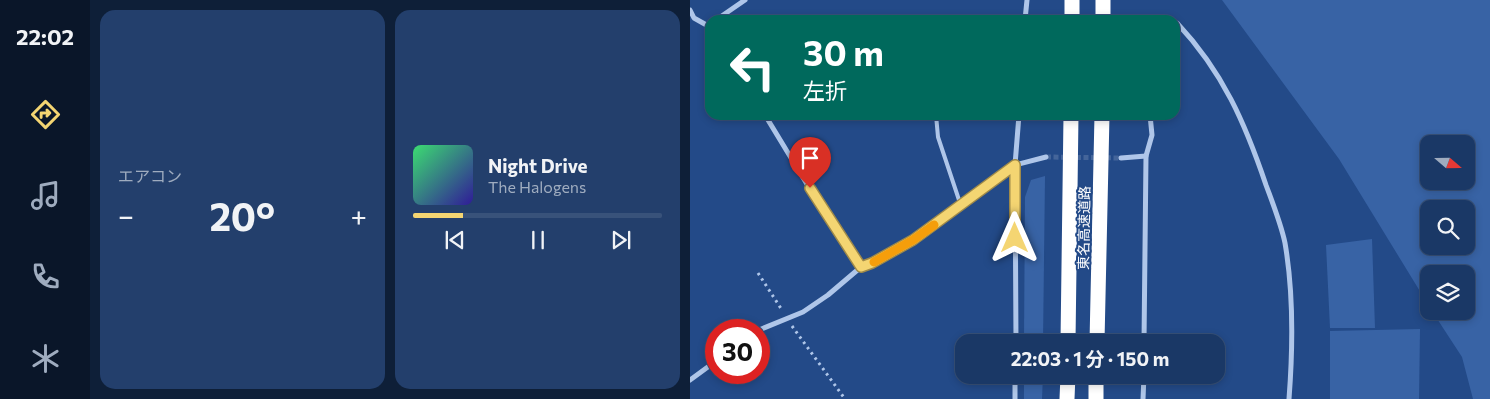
<!DOCTYPE html>
<html lang="ja">
<head>
<meta charset="utf-8">
<style>
  :root { --surface:#1a3866; --page:#233f6c; --text:#f1f3f6; --muted:#9facbf; --line:#38527a; --accent:#f4d572 }
  body { margin:0; font-family:Commissioner,"Noto Sans JP",sans-serif; background:var(--page); color:var(--text); height:100vh; display:flex; flex-direction:column; font-size:19px; white-space:nowrap }
  * { box-sizing:border-box; margin:0 }
  p { font-size:16px; color:var(--muted) }
  .icon { flex:none; width:28px; height:28px; fill:none; stroke:currentColor; stroke-width:2; stroke-linecap:round; stroke-linejoin:round }
  .map { position:relative; flex:1; overflow:hidden }
  .panel { display:flex; flex-direction:column; gap:10px; padding:10px; background:#0e1f38; width:600px }
  .panel>* { flex:none }
  .banner { position:absolute; left:15px; top:15px; width:475px; height:105px; border-radius:15px; box-shadow:0 2px 8px #0003,0 0 0 1px var(--line); background:#00695c; color:#fff; overflow:hidden }
  .needle { width:32px; rotate:110deg }
  .buttons { position:absolute; left:730px; top:135px; display:grid; gap:10px }
  .buttons a { display:grid; place-items:center; width:55px; height:55px; border-radius:10px; background:var(--surface); box-shadow:0 2px 8px #0003,0 0 0 1px var(--line); font-size:25px }
  .speed { position:absolute; left:15px; top:319px; display:flex; gap:10px; font-size:25px; font-weight:700; text-align:center }
  .speed>* { display:grid; place-content:center; width:65px; height:65px; border-radius:50%; background:var(--surface); box-shadow:0 2px 8px #0003,0 0 0 1px var(--line); line-height:1 }
  .speed .limit { border:8px solid #d22; background:#fff; color:#111 }
  .pin { position:absolute; display:grid; place-items:center; width:42px; height:42px; color:#fff; margin:-51px -21px; border-radius:50% 50% 50% 0; rotate:-45deg; box-shadow:0 0 5px #0007 }
  .pin .icon { rotate:45deg }
  .me { position:absolute; width:55px; margin:-28px; rotate:0deg; stroke-linejoin:round; filter:drop-shadow(0 0 4px #0008) }
  .turn { display:flex; align-items:center; gap:18px; height:105px; padding:0 15px; font-size:22px }
  .turn .icon { width:65px; height:65px; stroke-width:2.5 }
  .turn b { display:block; font-size:35px; line-height:42px }
  .big { font-size:38px; font-weight:700; line-height:1.1 }
  .panel .tile { flex:1; display:flex; flex-direction:column; justify-content:center; gap:8px; min-width:0; padding:0 18px; border-radius:15px; background:var(--page) }
  .song { display:flex; align-items:center; gap:15px }
  .cover { width:60px; height:60px; border-radius:8px; background:linear-gradient(135deg,hsl(140 70% 55%),hsl(250 70% 35%)) }
  .played { height:5px; border-radius:2px; background:linear-gradient(90deg,var(--accent) 20%,var(--line) 20%) }
  .keys { display:flex; justify-content:space-around; direction:ltr }
  .heat { display:flex; justify-content:space-between; align-items:center; font-size:28px; direction:ltr }
  .panel .tiles { flex:1; display:grid; gap:10px; grid-template-columns:repeat(2,1fr) }
  .trip { position:absolute; left:265px; top:334px; width:270px; height:50px; border-radius:15px; background:var(--surface); box-shadow:0 2px 8px #0003,0 0 0 1px var(--line); font-weight:700; line-height:50px; text-align:center }
  main { display:flex; flex:1; min-height:0 }
  .menu { display:flex; flex-direction:column; width:90px; justify-content:space-around; align-items:center; background:#0a1629; color:var(--muted) }
  .menu .icon { width:35px; height:35px }
  .menu .active { color:var(--accent) }
  .menu b { font-size:22px; color:var(--text) }
  .map>svg:first-child { display:block }
  .green { fill:#3863a5; fill-rule:evenodd }
  .lines { fill:none; stroke-linecap:round; stroke-linejoin:round }
  .minor-tunnel { stroke:#44659a; stroke-width:5; stroke-dasharray:5 2.5; stroke-linecap:butt }
  .path { stroke:#afc6e9; stroke-width:3; stroke-dasharray:2.5 4; stroke-linecap:butt }
  .service { stroke:#afc6e9; stroke-width:4 }
  .minor { stroke:#afc6e9; stroke-width:5 }
  .motorway { stroke:#fff; stroke-width:15 }
  .route-casing { stroke:#9f8a4a; stroke-width:12 }
  .route { stroke:#f4d572; stroke-width:9 }
  .slow { stroke:#f59e0b; stroke-width:9 }
  .labels { text-anchor:middle; stroke-width:4; stroke-linejoin:round; paint-order:stroke }
  .street-label { font-size:14px; fill:#fff; stroke:#234a88 }
</style>
</head>
<body>
<main>
<nav class="menu">
<b>22:02</b>
<svg class="icon active" aria-label="directions" viewBox="0 0 24 24"><path d="M12 3l9 9-9 9-9-9zM9 14v-3h6M13 9l2 2-2 2"/></svg>
<svg class="icon" aria-label="music" viewBox="0 0 24 24"><path d="M9 18V5l10-2v13"/><circle cx="6" cy="18" r="3"/><circle cx="16" cy="16" r="3"/></svg>
<svg class="icon" aria-label="phone" viewBox="0 0 24 24"><path d="M5 4h4l2 5-3 2q2 4 5 5l2-3 5 2v4C11 20 4 13 5 4z"/></svg>
<svg class="icon" aria-label="climate" viewBox="0 0 24 24"><path d="M12 3v18M4 7l16 10M4 17L20 7"/></svg>
</nav>
<section class="panel">
<div class="tiles">
<div class="tile"><p>エアコン</p>
<div class="heat"><a>−</a><b class="big">20°</b><a>+</a></div>
</div>
<div class="tile">
<div class="song"><i class="cover"></i><div><b>Night Drive</b><p>The Halogens</p></div></div>
<div class="played"></div>
<div class="keys"><svg class="icon" aria-label="previous" viewBox="0 0 24 24"><path d="M18 5L8 12l10 7zM5 5v14"/></svg><svg class="icon" aria-label="pause" viewBox="0 0 24 24"><path d="M8 5v14M16 5v14"/></svg><svg class="icon" aria-label="next" viewBox="0 0 24 24"><path d="M6 5l10 7-10 7zM19 5v14"/></svg></div>
</div>
</div>
</section>
<div class="map">
<svg width="800" height="399" viewBox="0 0 800 399">
  <rect width="100%" height="100%" fill="#234a88"/>
  <g class="green">
    <path d="M 532,0 L 800,0 L 800,399 L 783,399 L 772,357 L 742,311 L 776,311 L 776,274 L 739,274 L 739,306 L 649,159 ZM 739,144 L 776,144 L 776,181 L 739,181 ZM 739,209 L 776,209 L 776,246 L 739,246 Z"/>
    <path d="M 355,176 L 353,342 L 334,342 L 335,197 L 341,180 Z"/>
    <path d="M 682,239 L 685,328 L 640,328 L 636,245 Z"/>
    <path d="M 730,329 L 729,399 L 640,399 L 640,331 Z"/>
    <path d="M 334,375 L 353,375 L 352,399 L 334,399 Z"/>
  </g>
  <g class="lines">
    <path class="minor-tunnel" d="M 356,157 L 431,158"/>
    <g class="path">
      <path d="M 68,273 L 92,310"/>
      <path d="M 102,326 L 155,399"/>
    </g>
    <path class="service" d="M 246,115 L 248,137 L 271,206"/>
    <g class="minor">
      <path d="M 0,10 L 4,18 L 20,27"/>
      <path d="M 26,20 L 55,0"/>
      <path d="M 335,20 L 337,0"/>
      <path d="M 485,24 L 487,23 C 533,72 555,123 576,185 C 583,204 591,224 595,243 C 604,295 603,347 599,399"/>
      <path d="M 75,115 L 129,204 L 171,267"/>
      <path d="M 431,158 L 456,156"/>
      <path d="M 69,330 L 113,312 L 138,295 L 171,267 L 182,263 L 223,240 L 325,165 L 356,157"/>
      <path d="M 326,342 L 325,165 L 329,115"/>
      <path d="M 454,342 L 456,156 L 462,135 L 460,115"/>
      <path d="M 0,380 L 26,361"/>
      <path d="M 325,399 L 325,375"/>
      <path d="M 453,399 L 454,375"/>
    </g>
    <g class="motorway">
      <path d="M 382,20 L 382,0"/>
      <path d="M 413,20 L 413,0"/>
      <path d="M 378,342 L 381,115"/>
      <path d="M 407,342 L 412,115"/>
      <path d="M 377,399 L 378,375"/>
      <path d="M 406,399 L 406,375"/>
    </g>
  </g>
  <g class="lines">
    <g class="route-casing">
      <path id="route" d="M 120,188 L 171,267 L 182,263 L 223,240 L 325,165 L 325,238"/>
    </g>
    <use href="#route" class="route"/>
    <path class="slow" d="M 184,262 L 223,240 L 244,225"/>
  </g>
  <g class="labels">
    <g class="street-label">
      <text transform="translate(394 228) rotate(-89)" y="5">東名高速道路</text>
    </g>
  </g>
</svg>
<div class="buttons">
<a><svg class="needle" viewBox="-14 -14 28 28"><path d="M0-13l5 13h-10z" fill="#e53935"/><path d="M0 13l5-13h-10z" fill="#9facbf"/></svg></a>
<a><svg class="icon" aria-label="search" viewBox="0 0 24 24"><circle cx="10" cy="10" r="6"/><path d="M15 15l6 6"/></svg></a>
<a><svg class="icon" aria-label="layers" viewBox="0 0 24 24"><path d="M12 4l9 5-9 5-9-5zM3 14l9 5 9-5"/></svg></a>
</div>
<div class="speed"><div class="limit">30</div></div>
<div class="pin" style="left:120px;top:188px;background:#d93025"><svg class="icon" aria-label="arrive" viewBox="0 0 24 24"><path d="M6 21V4h12l-3 4 3 4H6"/></svg></div>
<svg class="me" style="left:325px;top:238px" viewBox="-20 -20 40 40"><path d="M0-17L14 15 0 8-14 15z" fill="#f4d572" stroke="#fff" stroke-width="4"/></svg>
<div class="trip">22:03 · 1 分 · 150 m</div>
<div class="banner">
<div class="turn"><svg class="icon" aria-label="left" viewBox="0 0 24 24"><path d="M17 20v-9H6M10 6l-5 5 5 5"/></svg><div><b>30 m</b>左折</div></div>
</div>
</div>
</main>
</body>
</html>
